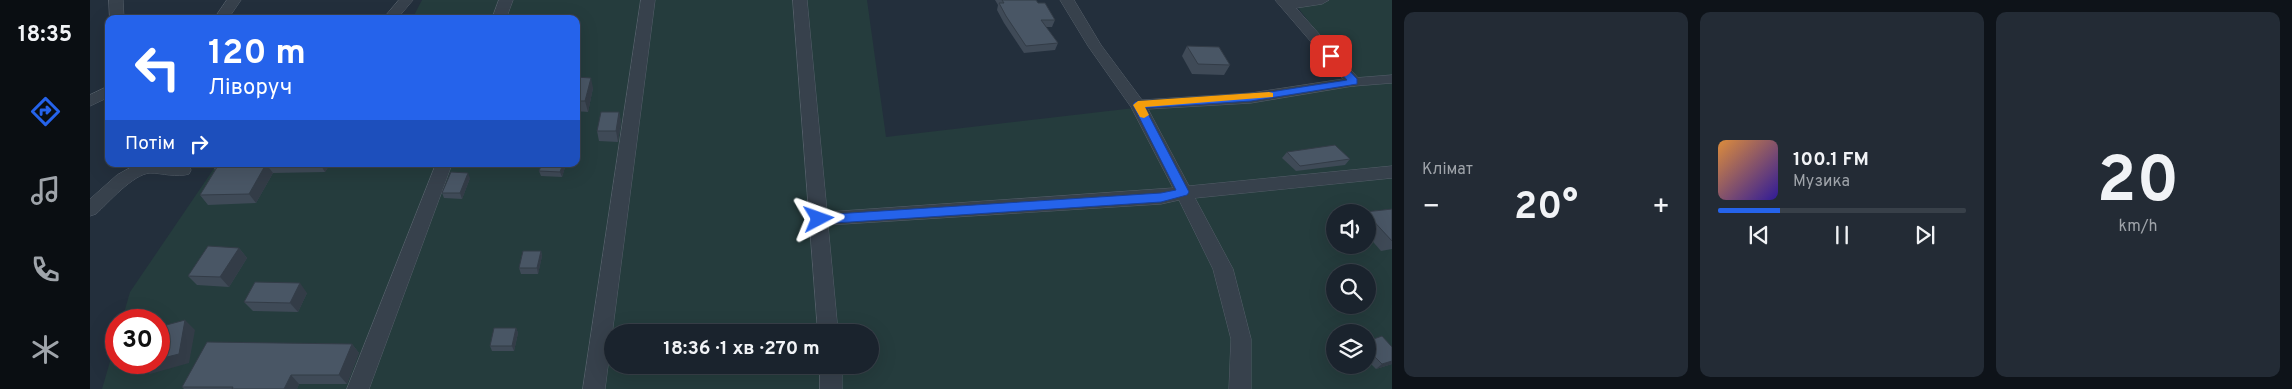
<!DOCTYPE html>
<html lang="uk">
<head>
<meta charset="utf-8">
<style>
  :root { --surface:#1a232d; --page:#232b35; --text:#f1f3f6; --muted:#9fa4aa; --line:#384049; --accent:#2563eb }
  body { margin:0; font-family:Overpass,sans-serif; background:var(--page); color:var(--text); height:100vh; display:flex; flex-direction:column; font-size:19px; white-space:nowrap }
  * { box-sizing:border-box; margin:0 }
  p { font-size:16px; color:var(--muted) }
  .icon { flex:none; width:28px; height:28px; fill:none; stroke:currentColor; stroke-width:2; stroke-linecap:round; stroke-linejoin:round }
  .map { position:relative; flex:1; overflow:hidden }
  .panel { display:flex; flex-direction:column; gap:12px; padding:12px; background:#0e1319; width:900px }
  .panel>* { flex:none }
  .top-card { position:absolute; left:15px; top:15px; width:475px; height:152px; border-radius:10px; box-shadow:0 5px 20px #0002,0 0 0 1px var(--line); background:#2563eb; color:#fff; overflow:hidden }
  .fabs { position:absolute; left:1236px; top:204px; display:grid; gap:10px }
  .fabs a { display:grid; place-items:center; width:50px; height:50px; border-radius:50%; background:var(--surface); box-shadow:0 5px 20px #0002,0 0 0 1px var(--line); font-size:25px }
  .speed { position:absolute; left:15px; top:309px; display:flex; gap:10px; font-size:25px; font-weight:700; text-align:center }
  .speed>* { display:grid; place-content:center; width:65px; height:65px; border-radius:50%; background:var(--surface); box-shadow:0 5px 20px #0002,0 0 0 1px var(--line); line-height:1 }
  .speed .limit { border:8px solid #d22; background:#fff; color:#111 }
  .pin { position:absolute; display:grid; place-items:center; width:42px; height:42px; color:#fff; margin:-21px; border-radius:10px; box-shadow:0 2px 8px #0006 }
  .me { position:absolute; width:55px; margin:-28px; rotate:86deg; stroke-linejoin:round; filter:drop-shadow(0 0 4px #0008) }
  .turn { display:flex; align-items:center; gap:18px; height:105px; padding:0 20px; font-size:22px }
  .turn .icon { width:65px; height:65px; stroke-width:2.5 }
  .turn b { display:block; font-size:35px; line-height:42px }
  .then { display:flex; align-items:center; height:48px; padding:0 20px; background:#0003; gap:10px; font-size:19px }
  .big { font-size:38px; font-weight:700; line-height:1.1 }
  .panel .card { flex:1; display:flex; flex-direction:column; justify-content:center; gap:8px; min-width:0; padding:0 18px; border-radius:10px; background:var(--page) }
  .panel .dial { align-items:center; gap:0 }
  .dial b { font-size:65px; line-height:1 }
  .song { display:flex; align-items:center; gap:15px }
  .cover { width:60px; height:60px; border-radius:8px; background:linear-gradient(135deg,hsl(30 70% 55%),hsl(250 70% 35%)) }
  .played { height:5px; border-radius:2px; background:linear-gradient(90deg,var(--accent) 25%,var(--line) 25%) }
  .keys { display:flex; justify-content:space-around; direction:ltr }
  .heat { display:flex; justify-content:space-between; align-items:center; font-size:28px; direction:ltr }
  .panel .tiles { flex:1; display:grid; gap:12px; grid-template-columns:repeat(3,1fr) }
  .trip { position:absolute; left:514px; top:324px; width:275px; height:50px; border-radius:25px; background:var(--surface); box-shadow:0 5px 20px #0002,0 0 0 1px var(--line); font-weight:700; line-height:50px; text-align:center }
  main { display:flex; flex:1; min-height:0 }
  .menu { display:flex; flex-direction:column; width:90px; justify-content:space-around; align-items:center; background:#0a0e12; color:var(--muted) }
  .menu .icon { width:35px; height:35px }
  .menu .selected { color:var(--accent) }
  .menu b { font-size:22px; color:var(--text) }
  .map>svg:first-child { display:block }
  .green { fill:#253c3d; fill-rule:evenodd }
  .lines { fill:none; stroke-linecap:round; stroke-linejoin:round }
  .service-casing { stroke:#555f6a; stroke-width:9 }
  .minor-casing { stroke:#555f6a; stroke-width:1 }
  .service { stroke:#37414c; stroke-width:8 }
  .minor { fill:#37414c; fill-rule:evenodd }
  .wall { fill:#3f4a57 }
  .shaded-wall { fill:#333c47 }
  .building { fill:#495665; stroke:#333c47 }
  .route { fill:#2563eb; stroke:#184099 }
  .slow { fill:#f59e0b }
</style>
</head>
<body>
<main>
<nav class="menu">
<b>18:35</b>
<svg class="icon selected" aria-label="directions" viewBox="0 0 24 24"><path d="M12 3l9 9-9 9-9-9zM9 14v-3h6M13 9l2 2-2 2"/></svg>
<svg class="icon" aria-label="music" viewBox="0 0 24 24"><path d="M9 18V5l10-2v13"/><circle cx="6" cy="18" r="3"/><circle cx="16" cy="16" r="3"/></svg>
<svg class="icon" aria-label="phone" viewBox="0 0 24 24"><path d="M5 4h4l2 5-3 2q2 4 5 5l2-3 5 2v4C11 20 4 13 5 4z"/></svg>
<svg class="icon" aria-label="climate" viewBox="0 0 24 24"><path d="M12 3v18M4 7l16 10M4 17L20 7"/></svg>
</nav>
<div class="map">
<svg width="1302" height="389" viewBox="0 0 1302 389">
  <rect width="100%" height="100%" fill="#232f3c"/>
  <path class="green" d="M 332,0 L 777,0 L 796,137 L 1259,83 L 1258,72 L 1202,0 L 1302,0 L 1302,389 L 12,389 L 26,341 L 26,362 L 69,362 L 69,320 L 32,320 L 40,292 L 127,164 L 486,164 L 486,19 L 322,19 ZM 1245,212 L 1278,212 L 1278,245 L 1245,245 ZM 1245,272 L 1278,272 L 1278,305 L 1245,305 ZM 522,332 L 780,332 L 780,365 L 522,365 ZM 1245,332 L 1278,332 L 1278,365 L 1245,365 Z"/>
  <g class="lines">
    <g class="service-casing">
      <path id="service" d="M 1264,82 L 1302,79"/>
    </g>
    <g class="minor-casing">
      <g id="minor">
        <path d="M 19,0 L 33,0 L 34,19 L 20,19 Z"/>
        <path d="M 137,0 L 151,0 L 138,19 L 124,19 Z"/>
        <path d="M 309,0 L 323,0 L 307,19 L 293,19 Z"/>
        <path d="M 409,0 L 423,0 L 416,19 L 402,19 Z"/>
        <path d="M 551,0 L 565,0 L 515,389 L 493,389 Z"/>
        <path d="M 703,0 L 717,0 L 737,212 L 1083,188 L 1041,107 L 998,46 L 970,0 L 984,0 L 1011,45 L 1052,100 L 1161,93 L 1253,79 L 1185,0 L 1239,0 L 1232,4 L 1206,8 L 1269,79 L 1272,82 L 1269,85 L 1161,103 L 1058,109 L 1099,186 L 1302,166 L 1302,178 L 1105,198 L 1143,269 L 1161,339 L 1161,389 L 1139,389 L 1141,339 L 1123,269 L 1089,200 L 1071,204 L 738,225 L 748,332 L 728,332 Z"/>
        <path d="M 19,86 L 19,97 L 0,106 L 0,95 Z"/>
        <path d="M 47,164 L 93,164 L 99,166 L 101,170 L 99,174 C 86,178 73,173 60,173 C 43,174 18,203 6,214 L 0,216 L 0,199 L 27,175 Z"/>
        <path d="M 346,164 L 362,164 L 279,389 L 257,389 Z"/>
        <rect x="730" y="365" width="22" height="24"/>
      </g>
    </g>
    <use href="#service" class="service"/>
    <use href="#minor" class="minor"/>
  </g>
  <g class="wall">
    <path d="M 905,0 L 946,0 L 948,3 L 965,20 L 962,27 L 956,27 L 968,43 L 965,50 L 934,53 L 914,23 L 907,10 L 908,5 Z"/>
    <path d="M 1097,46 L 1140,65 L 1134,75 L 1102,74 L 1092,56 Z"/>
    <path d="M 486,77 L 503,88 L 498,112 L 486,111 Z"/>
    <path d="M 529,112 L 531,122 L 528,142 L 509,141 L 507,131 Z"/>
    <path d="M 1197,152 L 1260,159 L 1255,165 L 1206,171 L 1192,158 Z"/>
    <path d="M 121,164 L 240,164 L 235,172 L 183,173 L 166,203 L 118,205 L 110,195 L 125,170 Z"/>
    <path d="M 452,164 L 476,164 L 472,177 L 451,176 L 449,171 Z"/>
    <path d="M 380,178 L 372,199 L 354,198 L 352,193 Z"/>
    <path d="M 1302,209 L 1302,249 L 1291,251 L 1278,236 L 1278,212 L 1274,212 Z"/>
    <path d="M 149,248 L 157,258 L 139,287 L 107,285 L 98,276 Z"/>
    <path d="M 451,251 L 452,256 L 448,274 L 431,274 L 429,268 Z"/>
    <path d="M 217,293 L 208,312 L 163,311 L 154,302 Z"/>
    <path d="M 426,328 L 428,333 L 424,351 L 402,351 L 400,346 Z"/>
    <path d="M 1278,341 L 1302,364 L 1286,369 L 1278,361 Z"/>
    <path d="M 262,344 L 269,353 L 257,384 L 209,384 L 207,389 L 94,389 L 92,387 Z"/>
  </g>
  <g class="shaded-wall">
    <path d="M 501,78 L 503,88 L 498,112 L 495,101 Z"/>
    <path d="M 529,112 L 531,122 L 528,142 L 526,131 Z"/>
    <path d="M 176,164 L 183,173 L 166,203 L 159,194 Z"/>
    <path d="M 230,164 L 240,164 L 235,172 Z"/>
    <path d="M 473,164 L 476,164 L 472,177 L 470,172 Z"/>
    <path d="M 378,173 L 380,178 L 372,199 L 370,193 Z"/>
    <path d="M 149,248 L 157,258 L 139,287 L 130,277 Z"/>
    <path d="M 451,251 L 452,256 L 448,274 L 447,268 Z"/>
    <path d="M 210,283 L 217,293 L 208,312 L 200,303 Z"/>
    <path d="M 95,320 L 105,330 L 99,363 L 60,374 L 49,365 L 57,362 L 69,362 L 69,359 Z"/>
    <path d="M 426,328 L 428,333 L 424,351 L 422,346 Z"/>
    <path d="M 262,344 L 269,353 L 257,384 L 249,375 Z"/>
    <path d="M 1302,361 L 1302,364 L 1286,369 L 1292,364 Z"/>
    <path d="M 201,375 L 209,384 L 207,389 L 194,389 Z"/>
  </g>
  <g class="building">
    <path d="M 912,0 L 946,0 L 948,3 L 955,3 L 965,20 L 951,20 L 968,43 L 936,46 L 916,16 L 909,3 L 914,3 Z"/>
    <path d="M 438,17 L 437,19 L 411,19 L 411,18 Z"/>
    <path d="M 1097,46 L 1129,47 L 1140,65 L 1108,64 Z"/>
    <path d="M 486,77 L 501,78 L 495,101 L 486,101 Z"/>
    <path d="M 511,112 L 529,112 L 526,131 L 507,131 Z"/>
    <path d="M 1245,145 L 1260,159 L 1210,166 L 1197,152 Z"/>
    <path d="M 121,164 L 176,164 L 159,194 L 110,195 L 129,164 Z"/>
    <path d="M 452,164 L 473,164 L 470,172 L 449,171 Z"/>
    <path d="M 361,172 L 378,173 L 370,193 L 352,193 Z"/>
    <path d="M 1302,209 L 1302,241 L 1278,215 L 1278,212 L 1275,212 Z"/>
    <path d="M 118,246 L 149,248 L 130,277 L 98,276 Z"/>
    <path d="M 433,251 L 451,251 L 447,268 L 429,268 Z"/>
    <path d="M 165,282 L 210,283 L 200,303 L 154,302 Z"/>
    <path d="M 95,320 L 89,354 L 69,359 L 69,327 Z"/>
    <path d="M 404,328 L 426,328 L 422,346 L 400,346 Z"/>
    <path d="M 1292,336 L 1302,347 L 1302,361 L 1292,364 L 1278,350 L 1278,341 Z"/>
    <path d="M 117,342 L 262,344 L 249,375 L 201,375 L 194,389 L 142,389 L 143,387 L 92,387 Z"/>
    <path d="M 49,362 L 57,362 L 49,365 Z"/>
  </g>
  <path class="route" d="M 1241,53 L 1244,54 L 1267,79 L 1267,84 L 1161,101 L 1055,108 L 1099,192 L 1097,195 L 1071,202 L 729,224 L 723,219 L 729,215 L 1071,193 L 1086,190 L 1043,105 L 1045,102 L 1161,95 L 1257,80 L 1236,56 Z"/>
  <path class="slow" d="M 1179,92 L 1183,93 L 1183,97 L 1055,107 L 1059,115 L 1054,118 L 1050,117 L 1043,105 L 1048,101 Z"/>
</svg>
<div class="fabs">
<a><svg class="icon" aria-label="sound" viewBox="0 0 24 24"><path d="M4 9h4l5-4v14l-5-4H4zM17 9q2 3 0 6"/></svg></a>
<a><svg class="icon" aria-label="search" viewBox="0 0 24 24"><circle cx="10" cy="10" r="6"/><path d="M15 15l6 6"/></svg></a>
<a><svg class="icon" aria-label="layers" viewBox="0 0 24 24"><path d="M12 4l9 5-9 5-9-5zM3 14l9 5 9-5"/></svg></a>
</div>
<div class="speed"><div class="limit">30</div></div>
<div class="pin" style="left:1241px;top:56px;background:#d93025"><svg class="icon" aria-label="arrive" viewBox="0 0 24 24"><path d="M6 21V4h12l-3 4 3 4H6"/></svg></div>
<svg class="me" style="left:729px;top:219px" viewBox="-20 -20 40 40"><path d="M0-17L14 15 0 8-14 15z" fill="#2563eb" stroke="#fff" stroke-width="4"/></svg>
<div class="trip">18:36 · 1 хв · 270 m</div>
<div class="top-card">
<div class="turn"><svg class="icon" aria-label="left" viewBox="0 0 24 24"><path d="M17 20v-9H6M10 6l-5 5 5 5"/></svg><div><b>120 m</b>Ліворуч</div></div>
<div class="then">Потім<svg class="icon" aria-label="right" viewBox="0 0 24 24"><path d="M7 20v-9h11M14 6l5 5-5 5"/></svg></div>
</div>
</div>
<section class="panel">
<div class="tiles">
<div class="card"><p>Клімат</p>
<div class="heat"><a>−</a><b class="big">20°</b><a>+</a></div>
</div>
<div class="card">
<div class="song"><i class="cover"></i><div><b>100.1 FM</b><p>Музика</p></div></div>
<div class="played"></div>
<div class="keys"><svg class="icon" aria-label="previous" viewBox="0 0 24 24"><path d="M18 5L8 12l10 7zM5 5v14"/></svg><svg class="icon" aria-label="pause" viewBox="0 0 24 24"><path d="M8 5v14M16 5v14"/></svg><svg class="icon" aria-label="next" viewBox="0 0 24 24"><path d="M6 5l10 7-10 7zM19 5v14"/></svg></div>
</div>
<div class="card dial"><b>20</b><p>km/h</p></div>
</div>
</section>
</main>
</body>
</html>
